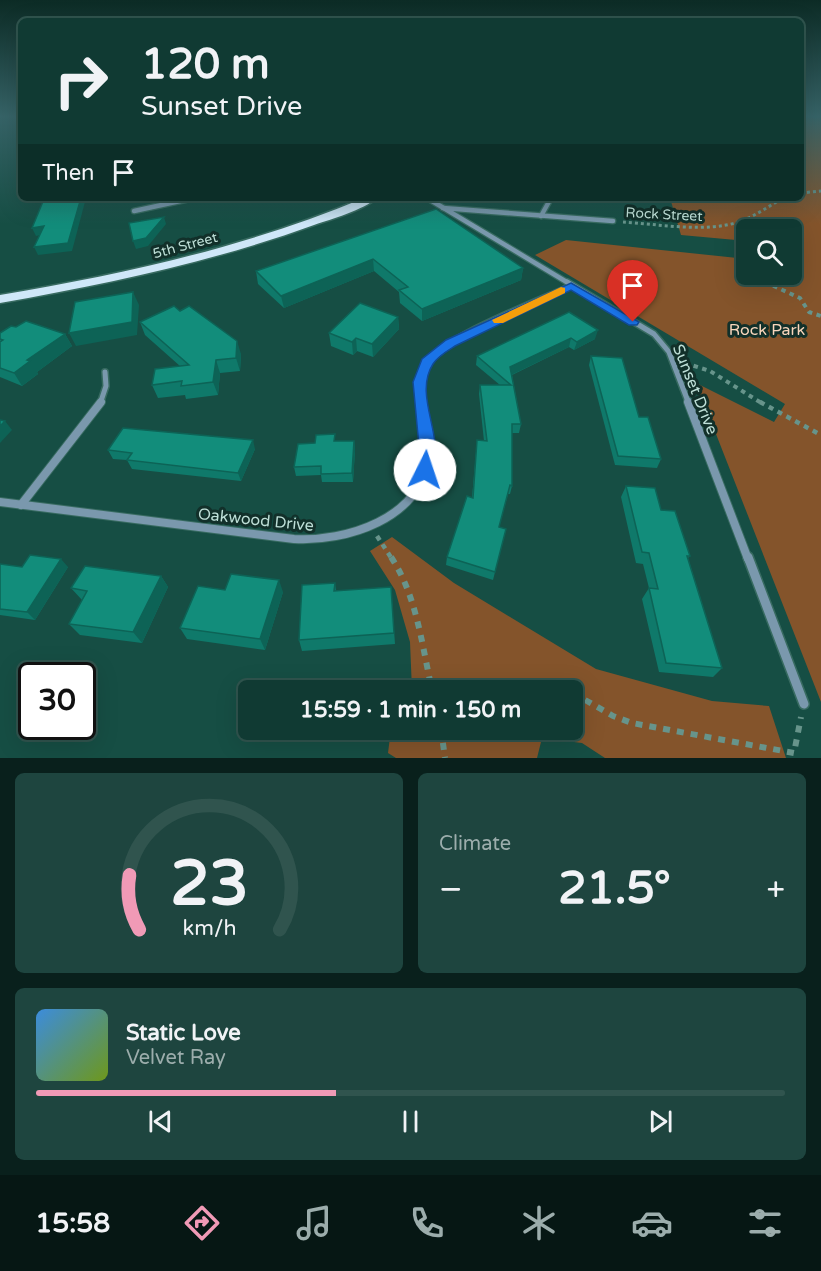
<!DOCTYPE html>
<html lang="en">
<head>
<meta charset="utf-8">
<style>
  :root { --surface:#103a33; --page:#1e453f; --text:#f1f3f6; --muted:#9cadac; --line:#30544e; --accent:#f09ab6 }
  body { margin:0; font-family:"Varela Round",sans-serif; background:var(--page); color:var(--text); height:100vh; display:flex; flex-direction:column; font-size:22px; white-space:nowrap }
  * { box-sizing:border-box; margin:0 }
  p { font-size:20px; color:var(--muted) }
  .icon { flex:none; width:33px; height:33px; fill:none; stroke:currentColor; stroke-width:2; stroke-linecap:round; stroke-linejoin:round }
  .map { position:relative; height:758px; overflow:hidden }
  .sheet { display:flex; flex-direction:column; gap:15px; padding:15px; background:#09201c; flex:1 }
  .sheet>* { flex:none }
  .top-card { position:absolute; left:18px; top:18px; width:786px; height:183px; border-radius:9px; box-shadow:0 6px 24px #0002,0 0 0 2px var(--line); background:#103a33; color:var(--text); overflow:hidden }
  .fabs { position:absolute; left:736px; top:219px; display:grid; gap:12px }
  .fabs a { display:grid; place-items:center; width:66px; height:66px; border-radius:9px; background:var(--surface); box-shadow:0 6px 24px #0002,0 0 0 2px var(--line); font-size:30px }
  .speed { position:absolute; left:18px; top:662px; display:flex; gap:12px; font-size:30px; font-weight:700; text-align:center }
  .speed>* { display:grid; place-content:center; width:78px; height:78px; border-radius:50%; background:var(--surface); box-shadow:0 6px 24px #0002,0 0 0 2px var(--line); line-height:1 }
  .speed .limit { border:3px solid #111; border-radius:9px; background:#fff; color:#111 }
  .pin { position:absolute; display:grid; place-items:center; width:51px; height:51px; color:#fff; margin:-62px -26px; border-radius:50% 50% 50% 0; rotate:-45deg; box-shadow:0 0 6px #0007 }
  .pin .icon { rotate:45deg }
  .me { position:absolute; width:66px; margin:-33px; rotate:4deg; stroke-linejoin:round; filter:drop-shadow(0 0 4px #0008) }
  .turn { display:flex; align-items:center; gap:21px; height:126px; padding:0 24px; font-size:27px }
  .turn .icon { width:78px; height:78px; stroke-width:2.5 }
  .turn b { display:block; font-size:42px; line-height:51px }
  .then { display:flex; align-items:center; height:57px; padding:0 24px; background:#0003; gap:12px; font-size:22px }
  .big { font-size:45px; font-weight:700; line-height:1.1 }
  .sheet .widget { flex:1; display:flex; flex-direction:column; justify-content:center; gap:9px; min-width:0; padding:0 21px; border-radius:9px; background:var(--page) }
  .sheet .dial { align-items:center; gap:0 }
  .dial svg { height:156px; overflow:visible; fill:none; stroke:var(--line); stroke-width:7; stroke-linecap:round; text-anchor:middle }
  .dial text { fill:var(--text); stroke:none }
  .song { display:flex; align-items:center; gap:18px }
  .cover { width:72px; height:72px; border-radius:9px; background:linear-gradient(135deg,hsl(210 70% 55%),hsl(80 70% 35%)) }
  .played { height:6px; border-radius:3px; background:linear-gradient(90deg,var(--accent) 40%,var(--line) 40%) }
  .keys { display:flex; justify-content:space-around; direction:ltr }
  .heat { display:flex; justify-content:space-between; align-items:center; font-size:33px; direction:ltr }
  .sheet .tiles { flex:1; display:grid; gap:15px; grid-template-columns:1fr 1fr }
  .widget:last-child { grid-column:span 2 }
  .trip { position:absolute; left:238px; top:680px; width:345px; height:60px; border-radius:9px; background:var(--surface); box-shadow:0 6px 24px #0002,0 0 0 2px var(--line); font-weight:700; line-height:60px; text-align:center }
  .menu { display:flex; height:96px; justify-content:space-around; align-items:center; background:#061714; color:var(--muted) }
  .menu .icon { width:42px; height:42px }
  .menu .current { color:var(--accent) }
  .menu b { font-size:27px; color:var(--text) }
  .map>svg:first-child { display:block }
  .green { fill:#84542b }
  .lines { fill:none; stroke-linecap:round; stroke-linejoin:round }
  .street-far3-casing { stroke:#386b61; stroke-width:7 }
  .street-far2-casing { stroke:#386b61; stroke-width:8 }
  .street-far1-casing { stroke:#386b61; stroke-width:10 }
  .street-casing { stroke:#386b61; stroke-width:12 }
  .primary-casing { stroke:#386b61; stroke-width:3 }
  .path-far3 { stroke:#67948b; stroke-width:3; stroke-dasharray:3 3; stroke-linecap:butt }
  .path-far2 { stroke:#67948b; stroke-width:4; stroke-dasharray:4.5 4.5; stroke-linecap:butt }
  .path-far1 { stroke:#67948b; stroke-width:4.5; stroke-dasharray:5 5; stroke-linecap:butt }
  .path { stroke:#67948b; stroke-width:6; stroke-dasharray:7 7; stroke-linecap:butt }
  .street-far3 { stroke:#7a98ad; stroke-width:4.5 }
  .street-far2 { stroke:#7a98ad; stroke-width:5 }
  .street-far1 { stroke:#7a98ad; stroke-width:8 }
  .street { stroke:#7a98ad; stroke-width:9 }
  .primary { fill:#cfe7f8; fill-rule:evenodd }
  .wall { fill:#0f796a }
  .shaded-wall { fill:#0d6356 }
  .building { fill:#128d7b; stroke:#0d6356; stroke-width:1.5 }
  .route { fill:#1a73e8; stroke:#114b97; stroke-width:1.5 }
  .slow { fill:#f59e0b }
  .labels { text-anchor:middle; stroke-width:6; stroke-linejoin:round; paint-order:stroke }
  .far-street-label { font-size:14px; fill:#bedfd7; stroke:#12302a }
  .park-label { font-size:16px; fill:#f9d6bc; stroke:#12302a }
  .street-label { font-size:16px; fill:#bedfd7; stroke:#12302a }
</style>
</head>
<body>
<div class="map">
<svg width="821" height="758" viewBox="0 0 821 758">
  <rect width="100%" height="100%" fill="#164e44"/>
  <g class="green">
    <path d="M 801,117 L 821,118 L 821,702 L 696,383 L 774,422 L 785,404 L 535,255 L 566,240 L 747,259 L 747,274 L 792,274 L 792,264 L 800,264 L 792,250 L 792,230 L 747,230 L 747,241 L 681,235 L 670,198 L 801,198 Z"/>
    <path d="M 392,537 L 454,583 L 596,669 L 712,701 L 769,706 L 786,758 L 605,758 L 582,743 L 542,738 L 537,758 L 396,758 L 388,753 L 390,737 L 405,737 L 407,729 L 573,729 L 573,690 L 412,690 L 410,642 L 395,590 L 370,551 Z"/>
  </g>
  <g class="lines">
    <g class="street-far3-casing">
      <g id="street-far3">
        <path d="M 427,198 L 570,284"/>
        <path d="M 443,208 L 613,221"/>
        <path d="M 134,211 L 194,198"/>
        <path d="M 541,216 L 551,198"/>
      </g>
    </g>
    <g class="street-far2-casing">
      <g id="street-far2">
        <path d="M 567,282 L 654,334 L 669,352 L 689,404"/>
        <path d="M 100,404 L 106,386 L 105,372"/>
        <path d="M 420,404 C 419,390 418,376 426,364 C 443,337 539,301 571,286"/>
      </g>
    </g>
    <g class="street-far1-casing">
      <g id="street-far1">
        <path d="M 688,402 L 748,559"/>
        <path d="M 0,502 L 294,539 C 345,542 422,519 428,457 C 430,439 422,420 420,402"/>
        <path d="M 21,505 L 101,402"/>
      </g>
    </g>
    <g class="street-casing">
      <path id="street" d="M 748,557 L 804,704"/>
    </g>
    <g class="primary-casing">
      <path id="primary" d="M 364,198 L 377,198 C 363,210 332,219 314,225 C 212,262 107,284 0,303 L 0,295 C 125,274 246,247 364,198 Z"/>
    </g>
    <g class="path-far3">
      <path d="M 801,193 L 821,191"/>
      <path d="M 742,221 L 756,230"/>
      <path d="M 623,222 C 657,224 706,233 738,222 C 754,217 769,206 783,198"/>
      <path d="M 747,241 L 740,248 L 747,254"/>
      <path d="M 758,274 L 762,281 L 768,284"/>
    </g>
    <g class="path-far2">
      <path d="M 765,282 L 800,298 L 809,312 L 821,316"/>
      <path d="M 685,363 L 710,371 L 763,404"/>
    </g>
    <g class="path-far1">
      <path d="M 760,402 L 821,435"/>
      <path d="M 377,536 L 392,559"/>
    </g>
    <g class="path">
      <path d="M 391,557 C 417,596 422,646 432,690"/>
      <path d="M 573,693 L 613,716 L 632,723 L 794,753 L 801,717"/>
      <path d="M 441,729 L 445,758"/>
    </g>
    <use href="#street-far3" class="street-far3"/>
    <use href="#street-far2" class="street-far2"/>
    <use href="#street-far1" class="street-far1"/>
    <use href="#street" class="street"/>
    <use href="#primary" class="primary"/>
  </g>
  <g class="wall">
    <path d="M 436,209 L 523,268 L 521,280 L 422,321 L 400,303 L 399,292 L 374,271 L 284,308 L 258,284 L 256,271 Z"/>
    <path d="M 180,311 L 241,354 L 240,371 L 220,373 L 218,395 L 186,399 L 185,395 L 158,398 L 152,385 L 180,366 L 145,335 L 140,322 Z"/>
    <path d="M 569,312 L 595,339 L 574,350 L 569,347 L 512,375 L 521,424 L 519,433 L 512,433 L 512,486 L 510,494 L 508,494 L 499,527 L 506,529 L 493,580 L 446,565 L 447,557 L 472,498 L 477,440 L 484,441 L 479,394 L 480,385 L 500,385 L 476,365 L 477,356 Z"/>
    <path d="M 398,317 L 399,329 L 373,357 L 357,351 L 353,355 L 331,346 L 329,333 Z"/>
    <path d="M 16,327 L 65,334 L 72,346 L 37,372 L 38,374 L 22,386 L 0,377 L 0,333 Z"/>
    <path d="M 591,356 L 639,417 L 661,459 L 657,468 L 615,465 L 589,365 Z"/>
    <path d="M 336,441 L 354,441 L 355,450 L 353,482 L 322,482 L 321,475 L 296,476 L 294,467 L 315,443 Z"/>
    <path d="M 255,449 L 241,481 L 132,469 L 127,460 L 113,459 L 108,450 Z"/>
    <path d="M 626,486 L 661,510 L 690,556 L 688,558 L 722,668 L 713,677 L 659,672 L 642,599 L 649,588 L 643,564 L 636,563 L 621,497 Z"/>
    <path d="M 0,564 L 22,567 L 68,567 L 35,620 L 0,615 Z"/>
    <path d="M 161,576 L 168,587 L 142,643 L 80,635 L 69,624 L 82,600 L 71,588 Z"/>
    <path d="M 335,583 L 336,591 L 391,587 L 395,644 L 302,651 L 299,640 Z"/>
    <path d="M 225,590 L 283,592 L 265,650 L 187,639 L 180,628 Z"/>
  </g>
  <g class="shaded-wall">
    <path d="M 81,198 L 86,198 L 72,251 L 38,255 L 34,247 Z"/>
    <path d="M 164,217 L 166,224 L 148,246 L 136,249 L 133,241 Z"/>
    <path d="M 44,226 L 48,233 L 36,236 L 32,228 Z"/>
    <path d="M 373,259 L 374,271 L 284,308 L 281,296 Z"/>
    <path d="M 523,268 L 521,280 L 422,321 L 422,309 Z"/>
    <path d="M 133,292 L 139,305 L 137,335 L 76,346 L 69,333 Z"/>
    <path d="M 398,317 L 399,329 L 373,357 L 372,344 Z"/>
    <path d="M 598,330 L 595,339 L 574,350 L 577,342 Z"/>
    <path d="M 65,334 L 72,346 L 37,372 L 38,374 L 22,386 L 14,373 L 27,360 Z"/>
    <path d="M 356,338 L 357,351 L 353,355 L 352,342 Z"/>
    <path d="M 571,338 L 569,347 L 509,376 L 510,367 Z"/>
    <path d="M 237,341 L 241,354 L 240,371 L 236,358 Z"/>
    <path d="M 216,360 L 220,373 L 218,395 L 213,382 Z"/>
    <path d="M 5,421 L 12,430 L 0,443 L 0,426 Z"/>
    <path d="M 253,440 L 255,449 L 241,481 L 238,473 Z"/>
    <path d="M 354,441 L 355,450 L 353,482 L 352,473 Z"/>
    <path d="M 61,559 L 68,567 L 35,620 L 27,612 Z"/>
    <path d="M 161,576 L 168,587 L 142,643 L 133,632 Z"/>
    <path d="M 279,580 L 283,592 L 265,650 L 260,639 Z"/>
  </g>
  <g class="building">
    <path d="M 55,198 L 81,198 L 68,243 L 34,247 L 44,226 L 32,228 L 44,199 Z"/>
    <path d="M 436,209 L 523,268 L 422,309 L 399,290 L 408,287 L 373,259 L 281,296 L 256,271 Z"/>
    <path d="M 164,217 L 146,238 L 133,241 L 129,223 Z"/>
    <path d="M 133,292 L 132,322 L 69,333 L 75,302 Z"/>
    <path d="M 360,303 L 398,317 L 372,344 L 356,338 L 352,342 L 329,333 Z"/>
    <path d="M 174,306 L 180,311 L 189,306 L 237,341 L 236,358 L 216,360 L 213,382 L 181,386 L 182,381 L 152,385 L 155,369 L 189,365 L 140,322 Z"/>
    <path d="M 569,312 L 598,330 L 577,342 L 571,338 L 510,367 L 521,424 L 512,424 L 512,486 L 510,485 L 499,527 L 506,529 L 495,572 L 447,557 L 467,496 L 473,498 L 477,440 L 487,441 L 480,385 L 511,385 L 477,356 Z"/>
    <path d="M 26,321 L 65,334 L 27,360 L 30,361 L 14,373 L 0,368 L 0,342 L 3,340 L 0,339 L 0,333 L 11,326 L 16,327 Z"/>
    <path d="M 591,356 L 622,358 L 639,417 L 648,417 L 661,459 L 618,456 Z"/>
    <path d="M 0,420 L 5,421 L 0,426 Z"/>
    <path d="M 123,428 L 253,440 L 238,473 L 127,460 L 132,453 L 108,450 Z"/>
    <path d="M 335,434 L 334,441 L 354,441 L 352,473 L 321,474 L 321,466 L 294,467 L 298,444 L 315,443 L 316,435 Z"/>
    <path d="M 626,486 L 655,488 L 661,510 L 675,511 L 690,556 L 687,556 L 722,668 L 666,663 L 649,588 L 658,589 L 649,553 L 642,552 Z"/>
    <path d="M 30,555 L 61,559 L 27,612 L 0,609 L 0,564 L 22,567 Z"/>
    <path d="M 85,566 L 161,576 L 133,632 L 69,624 L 87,591 L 71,588 Z"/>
    <path d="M 231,574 L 279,580 L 260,639 L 180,628 L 198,586 L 225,590 Z"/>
    <path d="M 335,583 L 334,591 L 391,587 L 394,633 L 299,640 L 302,585 Z"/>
  </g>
  <linearGradient id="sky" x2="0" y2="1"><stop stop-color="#0c2b25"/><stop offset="0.52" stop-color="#366367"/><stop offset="1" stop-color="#366367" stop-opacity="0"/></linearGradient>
  <rect width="821" height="224" fill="url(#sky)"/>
  <path class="route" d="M 571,283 L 639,322 L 637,325 L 629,325 L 571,290 L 455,346 C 447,351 438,356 433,364 C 412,397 448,440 431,475 L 425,476 L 419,475 L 417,470 L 420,457 L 413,382 L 422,359 L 446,340 Z"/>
  <path class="slow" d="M 561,287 L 565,288 L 565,293 L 503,323 L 494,323 L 492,320 Z"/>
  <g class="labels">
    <g class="far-street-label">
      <text transform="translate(664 214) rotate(3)" y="5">Rock Street</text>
      <text transform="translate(185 245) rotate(-15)" y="5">5th Street</text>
    </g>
    <g class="park-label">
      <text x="767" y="335">Rock Park</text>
    </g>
    <g class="street-label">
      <text transform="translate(696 389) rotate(68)" y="6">Sunset Drive</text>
      <text transform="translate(256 519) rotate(6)" y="6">Oakwood Drive</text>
    </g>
  </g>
</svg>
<div class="fabs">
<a><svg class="icon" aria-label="search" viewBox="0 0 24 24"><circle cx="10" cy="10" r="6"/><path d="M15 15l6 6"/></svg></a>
</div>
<div class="speed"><div class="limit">30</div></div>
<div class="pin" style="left:633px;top:322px;background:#d93025"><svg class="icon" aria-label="arrive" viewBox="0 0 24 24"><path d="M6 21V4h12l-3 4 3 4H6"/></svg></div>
<svg class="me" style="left:425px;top:470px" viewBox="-20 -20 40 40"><circle r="19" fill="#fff"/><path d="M0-13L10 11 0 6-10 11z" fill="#1a73e8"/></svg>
<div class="trip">15:59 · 1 min · 150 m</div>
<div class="top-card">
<div class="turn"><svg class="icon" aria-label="right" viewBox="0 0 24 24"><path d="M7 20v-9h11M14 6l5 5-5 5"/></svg><div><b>120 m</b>Sunset Drive</div></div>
<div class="then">Then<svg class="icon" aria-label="arrive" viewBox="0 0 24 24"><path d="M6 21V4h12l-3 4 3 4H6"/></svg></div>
</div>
</div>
<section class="sheet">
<div class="tiles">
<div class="widget dial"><svg viewBox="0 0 100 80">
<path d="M14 69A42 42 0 1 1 86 69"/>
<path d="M14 69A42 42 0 0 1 9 41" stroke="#f09ab6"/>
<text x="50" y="56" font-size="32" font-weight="700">23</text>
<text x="50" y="72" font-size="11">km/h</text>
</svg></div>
<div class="widget"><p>Climate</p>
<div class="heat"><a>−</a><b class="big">21.5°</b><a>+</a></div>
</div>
<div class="widget">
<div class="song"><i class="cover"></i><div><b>Static Love</b><p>Velvet Ray</p></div></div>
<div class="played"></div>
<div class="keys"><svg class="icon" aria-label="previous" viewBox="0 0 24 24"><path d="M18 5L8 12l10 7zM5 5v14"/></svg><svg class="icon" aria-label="pause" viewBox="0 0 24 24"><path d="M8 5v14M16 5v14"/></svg><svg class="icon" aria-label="next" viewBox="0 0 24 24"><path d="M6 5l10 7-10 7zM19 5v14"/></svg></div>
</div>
</div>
</section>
<nav class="menu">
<b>15:58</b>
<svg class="icon current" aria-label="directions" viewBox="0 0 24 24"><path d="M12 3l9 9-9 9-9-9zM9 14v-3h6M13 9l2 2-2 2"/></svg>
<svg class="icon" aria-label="music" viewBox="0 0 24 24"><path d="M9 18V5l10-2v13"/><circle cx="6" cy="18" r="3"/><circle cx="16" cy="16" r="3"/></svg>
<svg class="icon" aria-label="phone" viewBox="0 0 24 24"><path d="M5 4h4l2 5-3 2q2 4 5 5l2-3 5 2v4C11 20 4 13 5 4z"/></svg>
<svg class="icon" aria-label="climate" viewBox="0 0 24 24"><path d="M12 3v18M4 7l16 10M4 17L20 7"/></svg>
<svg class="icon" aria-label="car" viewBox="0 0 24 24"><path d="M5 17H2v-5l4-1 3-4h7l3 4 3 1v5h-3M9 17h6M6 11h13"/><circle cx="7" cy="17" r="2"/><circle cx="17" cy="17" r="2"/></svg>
<svg class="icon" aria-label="filters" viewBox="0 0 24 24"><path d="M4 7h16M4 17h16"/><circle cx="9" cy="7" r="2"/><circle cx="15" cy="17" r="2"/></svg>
</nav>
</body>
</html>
